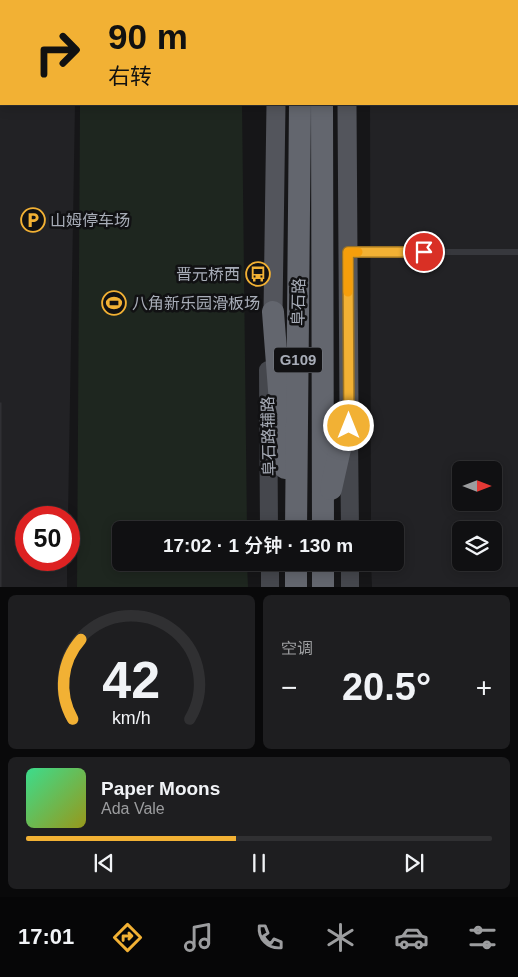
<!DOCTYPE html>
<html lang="zh">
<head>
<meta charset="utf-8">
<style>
  :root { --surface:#101012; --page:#1e1e20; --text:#f1f3f6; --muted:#9c9d9f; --line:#303032; --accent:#f2b134 }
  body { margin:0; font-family:Arial,"Noto Sans SC",sans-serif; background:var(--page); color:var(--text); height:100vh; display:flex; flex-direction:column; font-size:19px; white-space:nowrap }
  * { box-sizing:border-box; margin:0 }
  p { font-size:16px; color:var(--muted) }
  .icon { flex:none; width:28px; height:28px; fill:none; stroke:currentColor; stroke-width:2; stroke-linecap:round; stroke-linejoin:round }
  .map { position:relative; height:587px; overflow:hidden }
  .side { display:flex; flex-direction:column; gap:8px; padding:8px; background:#09090a; flex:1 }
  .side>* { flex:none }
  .hud { position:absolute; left:0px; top:0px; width:519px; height:105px; box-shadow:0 2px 12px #0003,0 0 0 1px var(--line); background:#f2b134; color:#111; overflow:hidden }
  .needle { width:32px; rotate:90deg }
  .controls { position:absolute; left:452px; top:461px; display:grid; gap:10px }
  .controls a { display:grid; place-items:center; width:50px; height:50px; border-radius:8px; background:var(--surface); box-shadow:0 2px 12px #0003,0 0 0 1px var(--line); font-size:25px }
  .speed { position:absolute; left:15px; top:506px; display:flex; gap:10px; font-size:25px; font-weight:700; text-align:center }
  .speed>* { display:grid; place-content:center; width:65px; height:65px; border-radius:50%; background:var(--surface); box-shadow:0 2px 12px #0003,0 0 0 1px var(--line); line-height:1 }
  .speed .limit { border:8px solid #d22; background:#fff; color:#111 }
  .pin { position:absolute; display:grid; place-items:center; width:42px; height:42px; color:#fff; margin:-21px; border:2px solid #fff; border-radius:50%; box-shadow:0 1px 5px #0007 }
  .me { position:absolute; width:55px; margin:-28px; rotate:0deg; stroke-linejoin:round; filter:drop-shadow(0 0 4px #0008) }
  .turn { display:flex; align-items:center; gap:18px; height:105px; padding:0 25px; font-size:22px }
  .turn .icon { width:65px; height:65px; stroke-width:2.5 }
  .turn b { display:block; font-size:35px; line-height:42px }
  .big { font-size:38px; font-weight:600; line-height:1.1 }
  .side .card { flex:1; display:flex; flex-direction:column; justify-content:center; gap:8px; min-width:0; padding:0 18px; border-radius:8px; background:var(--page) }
  .side .dial { align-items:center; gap:0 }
  .dial svg { height:130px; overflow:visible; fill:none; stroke:var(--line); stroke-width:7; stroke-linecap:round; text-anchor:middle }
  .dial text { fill:var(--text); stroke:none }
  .song { display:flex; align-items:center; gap:15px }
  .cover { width:60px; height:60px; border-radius:8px; background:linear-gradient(135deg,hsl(150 70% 55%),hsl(60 70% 35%)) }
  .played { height:5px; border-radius:2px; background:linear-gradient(90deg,var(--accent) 45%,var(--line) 45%) }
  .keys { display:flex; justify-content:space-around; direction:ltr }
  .heat { display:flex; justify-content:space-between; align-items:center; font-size:28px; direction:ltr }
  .side .tiles { flex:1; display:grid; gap:8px; grid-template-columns:1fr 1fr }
  .card:last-child { grid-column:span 2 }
  .trip { position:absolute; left:112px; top:521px; width:292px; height:50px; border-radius:8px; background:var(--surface); box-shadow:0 2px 12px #0003,0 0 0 1px var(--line); font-weight:600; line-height:50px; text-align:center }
  .tab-bar { display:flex; height:80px; justify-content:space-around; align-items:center; background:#060607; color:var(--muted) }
  .tab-bar .icon { width:35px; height:35px }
  .tab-bar .current { color:var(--accent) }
  .tab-bar b { font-size:22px; color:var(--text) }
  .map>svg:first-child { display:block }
  .built { fill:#222225; fill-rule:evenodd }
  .green { fill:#1e261f }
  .building { fill:#404145; stroke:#303034 }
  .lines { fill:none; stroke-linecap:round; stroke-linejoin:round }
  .lane { stroke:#37383d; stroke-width:6 }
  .secondary { stroke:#45474d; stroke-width:18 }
  .primary { stroke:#53555c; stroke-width:19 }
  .highway { stroke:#63666e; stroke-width:22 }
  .route-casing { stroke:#9d7322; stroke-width:12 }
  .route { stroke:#f2b134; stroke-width:9 }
  .slow { stroke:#f59e0b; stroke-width:9 }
  .labels { text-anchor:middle; stroke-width:5; stroke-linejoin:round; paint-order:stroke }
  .shield { fill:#111113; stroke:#7b7e86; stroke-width:1 }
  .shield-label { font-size:15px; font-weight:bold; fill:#a8adb8 }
  .poi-label { font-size:16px; fill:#a8adb8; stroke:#111113; text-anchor:start }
  .street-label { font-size:16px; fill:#a8adb8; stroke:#111113 }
</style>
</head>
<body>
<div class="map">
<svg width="518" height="587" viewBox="0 0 518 587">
  <rect width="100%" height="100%" fill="#161618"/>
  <g class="built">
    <path d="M 371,0 L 518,0 L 518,587 L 372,587 L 371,563 L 396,562 L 396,530 L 371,530 L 370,104 L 518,104 L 518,1 ZM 461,470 L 494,470 L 494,502 L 461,502 ZM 461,530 L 494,530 L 494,562 L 461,562 Z"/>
    <path d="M 0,79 L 1,104 L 75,104 L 68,517 L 26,518 L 26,560 L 67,560 L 67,587 L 0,587 Z"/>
  </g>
  <path class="green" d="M 80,104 L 242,104 L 247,530 L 121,530 L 121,562 L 247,563 L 248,587 L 77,587 Z"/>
  <rect class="building" x="0" y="403" width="1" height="184"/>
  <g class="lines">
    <g class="lane">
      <path d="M 393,1 L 393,0"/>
      <path d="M 501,1 L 501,0"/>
      <path d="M 349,252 L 518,252"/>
    </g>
    <g class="secondary">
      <path d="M 238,0 L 238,1"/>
      <path d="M 0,47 L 1,47"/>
      <path d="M 268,370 L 269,530"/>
      <path d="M 349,436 L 350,530"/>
      <path d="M 270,562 L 270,587"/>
      <path d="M 350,562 L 350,587"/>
    </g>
    <g class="primary">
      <path d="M 274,0 L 274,1"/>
      <path d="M 346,0 L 346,1"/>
      <path d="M 347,104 L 349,409"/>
      <path d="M 273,312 L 276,104"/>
    </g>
    <g class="highway">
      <path d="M 300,1 L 300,0"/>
      <path d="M 322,1 L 322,0"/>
      <path d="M 322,104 L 323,530"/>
      <path d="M 273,312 L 285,468"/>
      <path d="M 331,489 L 349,409"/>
      <path d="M 296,530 L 300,104"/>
      <path d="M 323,562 L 323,587"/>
      <path d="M 296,587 L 296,562"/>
    </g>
  </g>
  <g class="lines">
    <g class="route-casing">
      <path id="route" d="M 349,426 L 348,252 L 424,252"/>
    </g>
    <use href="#route" class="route"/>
    <path class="slow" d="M 348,292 L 348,252 L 358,252"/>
  </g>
  <defs>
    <g id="parking-ring" transform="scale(1.25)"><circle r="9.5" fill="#111113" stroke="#f2b134" stroke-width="1.5"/><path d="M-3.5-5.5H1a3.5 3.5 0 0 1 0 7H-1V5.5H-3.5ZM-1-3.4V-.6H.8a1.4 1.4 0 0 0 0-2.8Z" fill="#f2b134"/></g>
    <g id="bus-ring" transform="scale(1.25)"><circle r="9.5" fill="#111113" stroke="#f2b134" stroke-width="1.5"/><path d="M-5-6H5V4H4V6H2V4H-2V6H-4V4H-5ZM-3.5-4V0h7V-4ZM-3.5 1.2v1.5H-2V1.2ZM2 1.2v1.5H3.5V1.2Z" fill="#f2b134"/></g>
    <g id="stadium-ring" transform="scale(1.25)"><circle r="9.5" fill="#111113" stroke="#f2b134" stroke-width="1.5"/><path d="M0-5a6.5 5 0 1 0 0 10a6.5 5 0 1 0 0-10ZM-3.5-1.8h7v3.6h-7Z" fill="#f2b134"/></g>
  </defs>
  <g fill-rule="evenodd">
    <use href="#parking-ring" x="33" y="220"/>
    <use href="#bus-ring" x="258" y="274"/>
    <use href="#stadium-ring" x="114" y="303"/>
  </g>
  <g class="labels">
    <rect class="shield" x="274" y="347.5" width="48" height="25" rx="4"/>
    <g class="shield-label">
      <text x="298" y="365">G109</text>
    </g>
    <g class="poi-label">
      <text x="50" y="226">山姆停车场</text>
      <text x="240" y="280" text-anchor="end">晋元桥西</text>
      <text x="132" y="309">八角新乐园滑板场</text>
    </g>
    <g class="street-label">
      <text transform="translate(298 302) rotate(-89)" y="6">阜石路</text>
      <text transform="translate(268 436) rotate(-91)" y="6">阜石路辅路</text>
    </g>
  </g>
</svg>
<div class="controls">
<a><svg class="needle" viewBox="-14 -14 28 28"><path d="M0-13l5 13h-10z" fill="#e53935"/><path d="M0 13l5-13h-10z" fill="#9c9d9f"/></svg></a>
<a><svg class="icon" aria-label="layers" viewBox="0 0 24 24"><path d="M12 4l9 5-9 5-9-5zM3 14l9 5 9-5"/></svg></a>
</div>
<div class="speed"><div class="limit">50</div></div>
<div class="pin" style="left:424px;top:252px;background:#d93025"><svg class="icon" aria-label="arrive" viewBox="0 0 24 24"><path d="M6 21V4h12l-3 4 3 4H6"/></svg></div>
<svg class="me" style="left:349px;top:426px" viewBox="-20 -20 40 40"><circle r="17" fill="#f2b134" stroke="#fff" stroke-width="3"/><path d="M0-11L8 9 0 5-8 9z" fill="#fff"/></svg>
<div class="trip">17:02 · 1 分钟 · 130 m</div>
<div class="hud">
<div class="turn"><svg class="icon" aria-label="right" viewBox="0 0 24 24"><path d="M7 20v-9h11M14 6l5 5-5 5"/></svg><div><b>90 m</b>右转</div></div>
</div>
</div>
<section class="side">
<div class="tiles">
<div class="card dial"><svg viewBox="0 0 100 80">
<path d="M14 69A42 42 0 1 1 86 69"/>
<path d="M14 69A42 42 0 0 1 19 20" stroke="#f2b134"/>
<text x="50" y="56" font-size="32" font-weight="700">42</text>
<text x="50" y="72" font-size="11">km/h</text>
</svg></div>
<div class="card"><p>空调</p>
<div class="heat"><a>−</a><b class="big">20.5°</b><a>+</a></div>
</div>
<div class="card">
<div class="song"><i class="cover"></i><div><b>Paper Moons</b><p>Ada Vale</p></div></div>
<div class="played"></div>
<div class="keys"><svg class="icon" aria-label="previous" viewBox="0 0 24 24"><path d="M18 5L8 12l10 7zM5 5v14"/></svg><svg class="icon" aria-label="pause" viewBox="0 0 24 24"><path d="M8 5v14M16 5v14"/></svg><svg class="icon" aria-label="next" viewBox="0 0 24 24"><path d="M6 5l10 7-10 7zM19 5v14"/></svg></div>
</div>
</div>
</section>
<nav class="tab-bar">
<b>17:01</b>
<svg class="icon current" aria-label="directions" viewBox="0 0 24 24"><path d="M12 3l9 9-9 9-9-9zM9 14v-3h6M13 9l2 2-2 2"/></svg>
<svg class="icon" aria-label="music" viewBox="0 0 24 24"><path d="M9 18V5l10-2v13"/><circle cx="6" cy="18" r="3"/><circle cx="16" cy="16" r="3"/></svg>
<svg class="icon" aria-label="phone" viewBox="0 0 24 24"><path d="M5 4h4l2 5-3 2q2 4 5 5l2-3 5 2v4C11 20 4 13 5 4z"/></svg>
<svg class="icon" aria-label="climate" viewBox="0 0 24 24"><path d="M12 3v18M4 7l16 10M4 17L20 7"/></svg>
<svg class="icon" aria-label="car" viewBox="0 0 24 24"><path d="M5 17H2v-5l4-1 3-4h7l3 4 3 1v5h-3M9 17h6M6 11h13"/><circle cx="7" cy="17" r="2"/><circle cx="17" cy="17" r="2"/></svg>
<svg class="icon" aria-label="filters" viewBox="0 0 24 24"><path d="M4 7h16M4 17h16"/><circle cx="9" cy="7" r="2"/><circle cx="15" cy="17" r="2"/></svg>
</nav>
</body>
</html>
